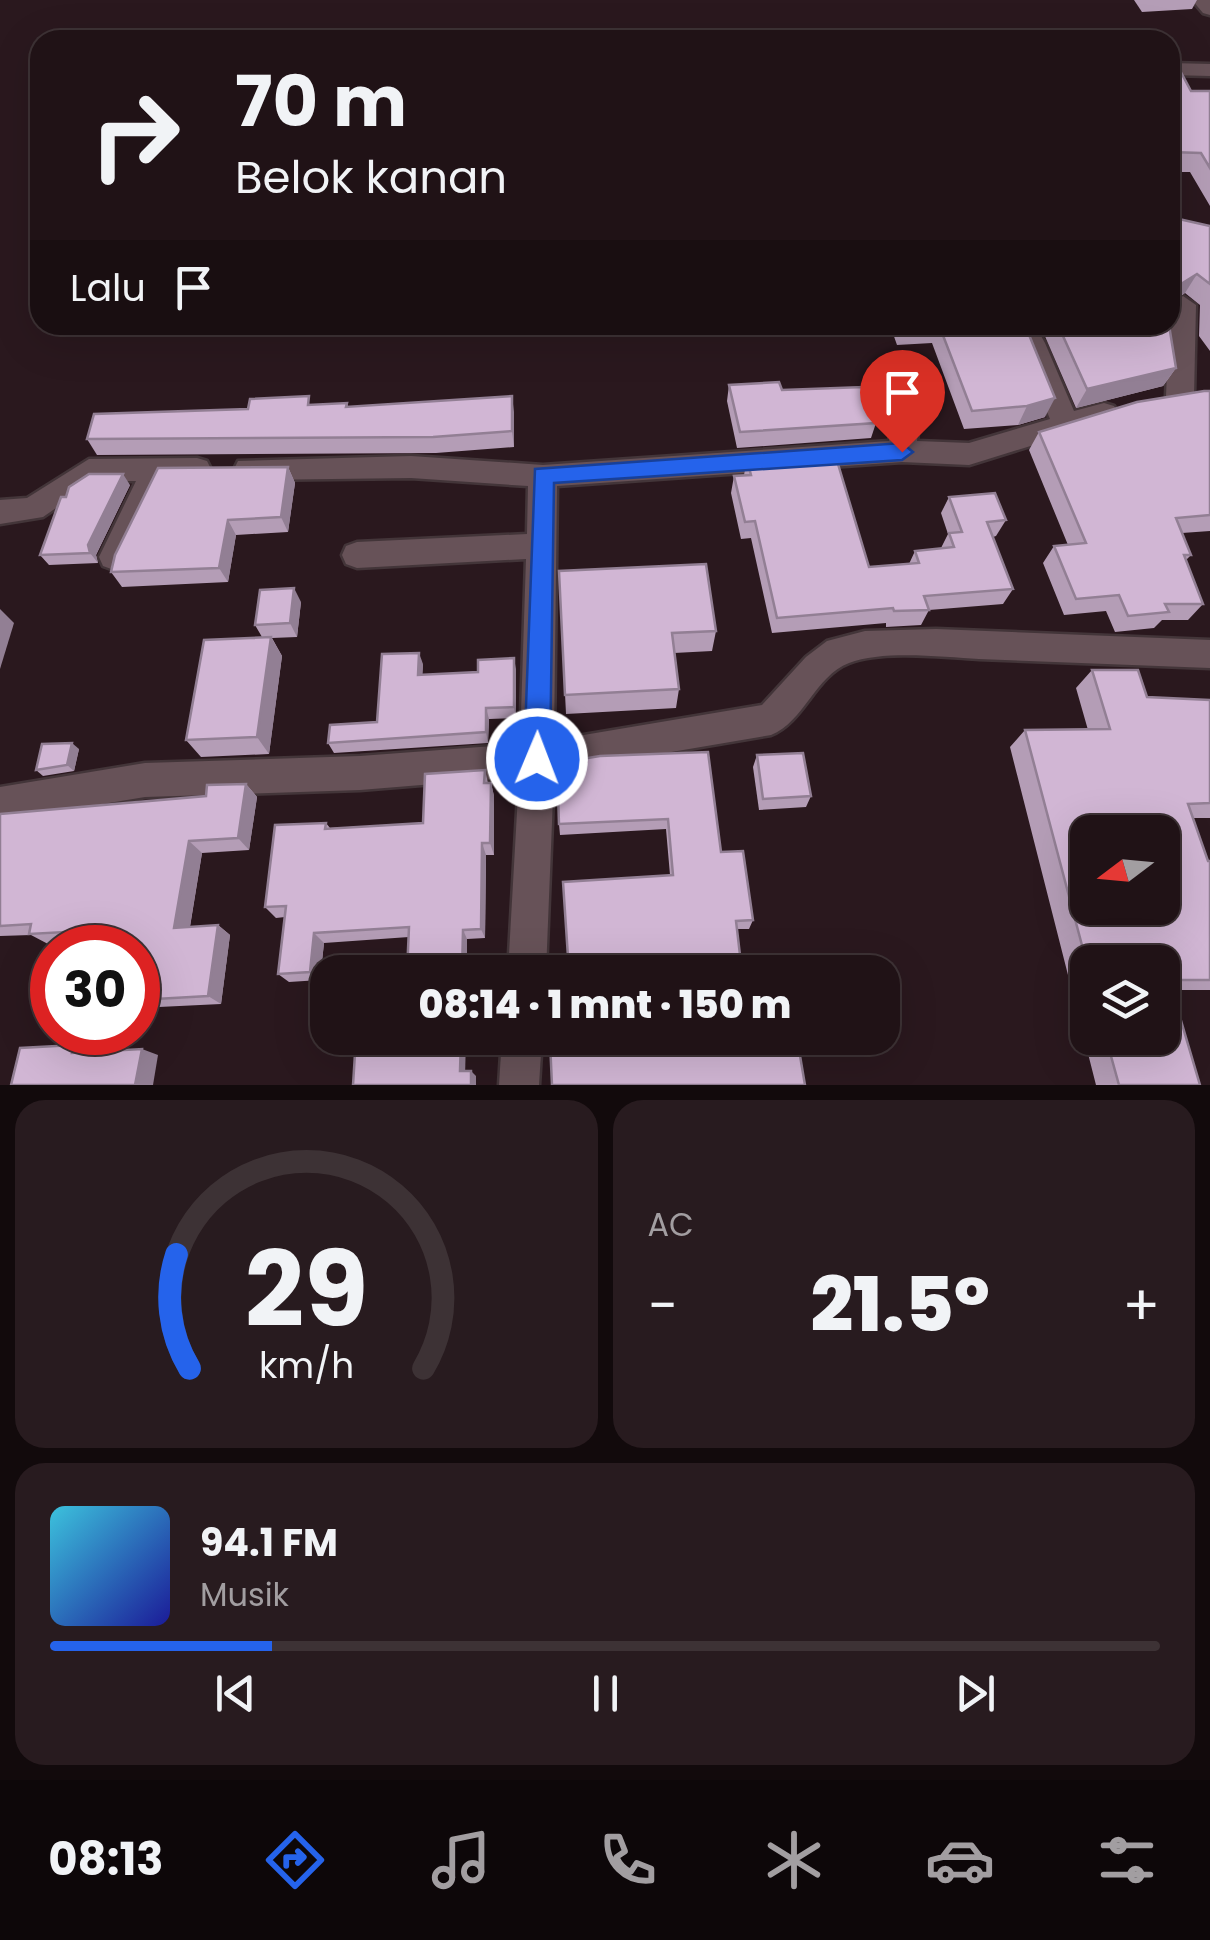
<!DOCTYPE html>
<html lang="id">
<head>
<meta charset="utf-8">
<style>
  :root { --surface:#201216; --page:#281b1f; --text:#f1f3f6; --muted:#a29ea1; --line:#3d3235; --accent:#2563eb }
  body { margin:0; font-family:Poppins,sans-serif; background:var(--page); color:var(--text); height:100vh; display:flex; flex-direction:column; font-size:38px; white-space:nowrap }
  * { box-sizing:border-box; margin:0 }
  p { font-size:32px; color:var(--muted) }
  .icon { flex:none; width:55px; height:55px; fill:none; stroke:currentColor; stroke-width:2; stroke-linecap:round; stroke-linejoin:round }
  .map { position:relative; height:1085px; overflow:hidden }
  .side { display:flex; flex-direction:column; gap:15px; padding:15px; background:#120a0c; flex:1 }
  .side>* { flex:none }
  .banner { position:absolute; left:30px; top:30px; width:1150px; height:305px; border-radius:30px; box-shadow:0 10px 40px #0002,0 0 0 2px var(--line); background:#201216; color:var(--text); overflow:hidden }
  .needle { width:65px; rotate:254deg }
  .buttons { position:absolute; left:1070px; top:815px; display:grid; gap:20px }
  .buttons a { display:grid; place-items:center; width:110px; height:110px; border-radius:20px; background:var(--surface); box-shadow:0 10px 40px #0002,0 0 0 2px var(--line); font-size:50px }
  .speed { position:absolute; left:30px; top:925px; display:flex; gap:20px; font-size:50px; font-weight:700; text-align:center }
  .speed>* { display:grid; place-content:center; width:130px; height:130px; border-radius:50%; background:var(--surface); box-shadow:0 10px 40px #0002,0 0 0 2px var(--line); line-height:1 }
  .speed .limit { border:15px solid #d22; background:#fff; color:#111 }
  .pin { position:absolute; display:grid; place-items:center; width:85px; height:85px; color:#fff; margin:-102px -42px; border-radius:50% 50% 50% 0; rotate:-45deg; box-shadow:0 0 10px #0007 }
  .pin .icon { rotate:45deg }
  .me { position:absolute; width:110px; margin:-55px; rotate:1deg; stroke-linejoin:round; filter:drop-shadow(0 0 8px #0008) }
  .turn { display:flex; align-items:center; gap:35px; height:210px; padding:0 40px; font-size:45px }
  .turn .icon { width:130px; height:130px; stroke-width:2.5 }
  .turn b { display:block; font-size:70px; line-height:85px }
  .then { display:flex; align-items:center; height:95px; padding:0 40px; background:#0003; gap:20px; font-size:38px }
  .big { font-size:75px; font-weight:800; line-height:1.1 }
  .side .tile { flex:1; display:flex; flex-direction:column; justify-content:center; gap:15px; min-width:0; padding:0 35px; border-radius:30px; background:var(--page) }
  .side .dial { align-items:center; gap:0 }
  .dial svg { height:260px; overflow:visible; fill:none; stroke:var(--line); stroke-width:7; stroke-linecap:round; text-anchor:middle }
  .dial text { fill:var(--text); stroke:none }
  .song { display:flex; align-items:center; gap:30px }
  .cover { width:120px; height:120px; border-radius:15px; background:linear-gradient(135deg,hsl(190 70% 55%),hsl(240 70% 35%)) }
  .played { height:10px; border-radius:5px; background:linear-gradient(90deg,var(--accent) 20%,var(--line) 20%) }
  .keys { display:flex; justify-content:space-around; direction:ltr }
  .heat { display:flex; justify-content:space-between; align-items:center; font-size:55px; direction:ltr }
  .side .tiles { flex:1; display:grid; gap:15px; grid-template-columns:1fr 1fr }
  .tile:last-child { grid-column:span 2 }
  .trip { position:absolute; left:310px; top:955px; width:590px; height:100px; border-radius:30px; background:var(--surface); box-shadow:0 10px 40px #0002,0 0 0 2px var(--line); font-weight:800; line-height:100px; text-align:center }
  .menu { display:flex; height:160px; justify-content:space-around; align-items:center; background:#0d0709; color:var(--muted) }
  .menu .icon { width:70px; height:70px }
  .menu .current { color:var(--accent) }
  .menu b { font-size:45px; color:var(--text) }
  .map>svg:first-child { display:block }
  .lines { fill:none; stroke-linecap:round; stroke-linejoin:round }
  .minor-casing { stroke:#433539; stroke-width:5 }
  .minor { fill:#675258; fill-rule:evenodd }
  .wall { fill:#b49db6; fill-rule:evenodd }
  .shaded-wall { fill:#927f94 }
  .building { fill:#d1b6d4; stroke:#927f94; stroke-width:2.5; fill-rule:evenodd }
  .route { fill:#2563eb; stroke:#184099; stroke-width:2.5 }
</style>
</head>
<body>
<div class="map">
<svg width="1210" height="1085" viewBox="0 0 1210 1085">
  <rect width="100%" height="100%" fill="#2a181e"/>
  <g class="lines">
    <g class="minor-casing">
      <g id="minor">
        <path d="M 1192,0 L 1210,0 L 1210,15 L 1203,13 Z"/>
        <path d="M 1170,63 L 1210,64 L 1210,76 L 1170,75 Z"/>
        <path d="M 1183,296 L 1196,305 L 1194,396 L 1190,403 L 1170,403 L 1166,396 L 1170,305 Z"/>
        <path d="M 1032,334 L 1041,336 L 1045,343 L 1074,411 L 1104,403 L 1114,406 L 1118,413 L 1114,420 L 969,465 L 902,462 L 557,486 L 554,740 L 762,705 L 806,657 L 827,641 L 865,631 L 936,629 L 1210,640 L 1210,668 C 1133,665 1056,662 979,659 C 944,657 882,650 849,663 C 815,676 804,722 771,735 L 554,772 L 546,972 L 508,972 L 519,777 L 360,790 L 145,797 L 0,821 L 0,787 L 145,763 L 360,756 L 520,744 L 526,559 L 357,568 L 346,564 L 342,555 L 346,546 L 357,542 L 527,534 L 528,486 L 411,478 L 248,480 L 238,477 L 234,469 L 238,461 L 411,456 L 543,465 L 889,441 L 900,365 L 904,358 L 922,358 L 926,365 L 917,441 L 969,443 L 1050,419 L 1019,343 L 1023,336 Z"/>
        <path d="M 197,458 L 207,461 L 211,469 L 207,477 L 165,480 L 125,566 L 114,570 L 103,566 L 99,557 L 136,481 L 95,481 L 43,517 L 0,524 L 0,500 L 27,498 L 89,459 Z"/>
        <path d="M 502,1038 L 542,1038 L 539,1085 L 499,1085 Z"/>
      </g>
    </g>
    <use href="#minor" class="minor"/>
  </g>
  <g class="wall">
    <path d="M 1134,0 L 1197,0 L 1192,9 L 1142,12 Z"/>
    <path d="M 1170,63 L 1191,91 L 1210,91 L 1210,206 L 1190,172 L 1170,172 Z"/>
    <path d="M 1170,217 L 1210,226 L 1210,351 L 1199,336 L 1200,305 L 1185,293 L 1178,298 L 1177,312 L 1170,323 Z"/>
    <path d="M 890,325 L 1169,325 L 1176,368 L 1163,386 L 1076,408 L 1044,334 L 1027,333 L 1045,417 L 1018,425 L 964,429 L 932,343 L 897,345 Z"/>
    <path d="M 729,385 L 782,390 L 876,423 L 871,438 L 737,448 L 727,401 Z"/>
    <path d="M 1210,391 L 1210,531 L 1182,533 L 1191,555 L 1186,560 L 1203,604 L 1188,620 L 1162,620 L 1154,628 L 1115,632 L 1106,611 L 1064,615 L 1043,563 L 1054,546 L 1068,545 L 1029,450 L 1039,432 Z"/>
    <path d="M 347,403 L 348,407 L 514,412 L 514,447 L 436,453 L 97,455 L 87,439 L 248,409 Z"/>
    <path d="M 747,460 L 869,567 L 909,564 L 915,551 L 941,548 L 948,534 L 941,513 L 949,497 L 1006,520 L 996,536 L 993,537 L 1013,589 L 1003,604 L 929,610 L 921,625 L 886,627 L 886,623 L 772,633 L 751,538 L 741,539 L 731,493 L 734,476 L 744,475 Z"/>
    <path d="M 288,467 L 295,483 L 288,532 L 236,535 L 228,582 L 122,587 L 111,572 Z"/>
    <path d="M 130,485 L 96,555 L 98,563 L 49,565 L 40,555 L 66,497 Z"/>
    <path d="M 559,571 L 716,631 L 712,651 L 674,653 L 679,689 L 676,708 L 566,714 Z"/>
    <path d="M 301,602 L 297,637 L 272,638 L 282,656 L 269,754 L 201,757 L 186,740 L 262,637 L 255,625 Z"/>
    <path d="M 423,664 L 422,675 L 516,669 L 516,718 L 489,719 L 488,743 L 334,753 L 328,743 L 377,722 Z"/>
    <path d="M 1092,670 L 1147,697 L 1210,700 L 1210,818 L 1193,818 L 1208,861 L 1210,861 L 1210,990 L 1172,990 L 1200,1085 L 1096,1085 L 1010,747 L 1025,730 L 1088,730 L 1076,688 ZM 1088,962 L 1162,1038 L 1088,1038 Z"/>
    <path d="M 79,749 L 74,771 L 43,776 L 36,770 Z"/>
    <path d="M 757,755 L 811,796 L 806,807 L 759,810 L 753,767 Z"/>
    <path d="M 600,756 L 721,852 L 753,920 L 749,929 L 737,929 L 670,875 L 666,829 L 560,835 L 559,824 Z"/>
    <path d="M 485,770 L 488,783 L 491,783 L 494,796 L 494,855 L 486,855 L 485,938 L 467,939 L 467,972 L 407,972 L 409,937 L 324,943 L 320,980 L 289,982 L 278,974 L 285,917 L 276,918 L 265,907 L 326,823 L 330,828 L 423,823 Z"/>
    <path d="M 246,784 L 257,797 L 249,850 L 202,853 L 190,927 L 218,925 L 230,935 L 221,1004 L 138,1008 L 138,948 L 100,941 L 48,944 L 31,935 L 0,936 L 0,814 L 206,796 Z"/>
  </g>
  <g class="shaded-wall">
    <path d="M 1197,274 L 1185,293 L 1170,302 L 1178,286 Z"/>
    <path d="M 1176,368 L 1163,386 L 1076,408 L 1087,389 Z"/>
    <path d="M 512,396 L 514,412 L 514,447 L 512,431 Z"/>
    <path d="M 1055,398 L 1045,417 L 1018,425 L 1027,406 Z"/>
    <path d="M 288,467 L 295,483 L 288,532 L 281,517 Z"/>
    <path d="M 123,474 L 130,485 L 96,555 L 98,563 L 90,553 L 88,545 Z"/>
    <path d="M 228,520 L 236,535 L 228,582 L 219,568 Z"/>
    <path d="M 294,588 L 301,602 L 297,637 L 290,623 Z"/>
    <path d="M 0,609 L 14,623 L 0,669 Z"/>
    <path d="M 271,637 L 282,656 L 269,754 L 257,737 Z"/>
    <path d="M 419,653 L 423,664 L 422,687 L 418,675 Z"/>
    <path d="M 514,658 L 516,669 L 516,718 L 514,707 Z"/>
    <path d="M 486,708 L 489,719 L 488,743 L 486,732 Z"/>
    <path d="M 72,743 L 79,749 L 74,771 L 67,765 Z"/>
    <path d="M 491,783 L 494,796 L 494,855 L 490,843 Z"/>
    <path d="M 246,784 L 257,797 L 249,850 L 238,838 Z"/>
    <path d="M 189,841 L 202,853 L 188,938 L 174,928 Z"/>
    <path d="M 482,843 L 486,855 L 485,938 L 481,929 Z"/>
    <path d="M 218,925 L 230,935 L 221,1004 L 208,996 Z"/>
    <path d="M 463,930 L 467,939 L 467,972 L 462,972 Z"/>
    <path d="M 314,933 L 324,943 L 320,980 L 310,972 Z"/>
    <path d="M 461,1038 L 466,1038 L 465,1077 L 460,1071 Z"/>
    <path d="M 74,1045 L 92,1051 L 91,1059 L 72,1053 Z"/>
    <path d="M 142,1049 L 158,1055 L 153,1085 L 135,1085 Z"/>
    <path d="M 471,1071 L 476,1076 L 476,1085 L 471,1085 Z"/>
  </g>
  <g class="building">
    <path d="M 1170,63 L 1176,63 L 1191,91 L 1210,91 L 1210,168 L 1201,153 L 1170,152 Z"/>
    <path d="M 1170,217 L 1210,226 L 1210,284 L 1197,274 L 1178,286 L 1177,312 L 1170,311 Z"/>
    <path d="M 939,325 L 1025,325 L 1055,398 L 1027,406 L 972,411 Z"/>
    <path d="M 1058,325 L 1169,325 L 1176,368 L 1087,389 Z"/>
    <path d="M 779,382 L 782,390 L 864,387 L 876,423 L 740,432 L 729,385 Z"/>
    <path d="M 1204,391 L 1210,391 L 1210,515 L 1176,518 L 1191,555 L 1184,555 L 1203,604 L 1165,604 L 1169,612 L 1128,616 L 1119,595 L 1076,599 L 1054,546 L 1086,543 L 1039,432 L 1137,402 Z"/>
    <path d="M 309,396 L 308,405 L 347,403 L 346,407 L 512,396 L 512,431 L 433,437 L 87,439 L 94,414 L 248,409 L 250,399 Z"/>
    <path d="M 835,454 L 869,567 L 919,563 L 915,551 L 954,547 L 949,533 L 962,532 L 949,497 L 995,493 L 1006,520 L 987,522 L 1013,589 L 924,596 L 929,610 L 894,611 L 893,608 L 777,618 L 755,521 L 745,522 L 734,476 L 751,475 L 747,460 Z"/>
    <path d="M 288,467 L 281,517 L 228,520 L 219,568 L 111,572 L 115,555 L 158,468 Z"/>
    <path d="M 89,474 L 123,474 L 88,545 L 90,553 L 40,555 L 61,497 L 66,497 L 69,487 Z"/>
    <path d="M 706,564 L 716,631 L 672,633 L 679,689 L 565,695 L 559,571 Z"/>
    <path d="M 294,588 L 290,623 L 255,625 L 260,590 Z"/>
    <path d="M 271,637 L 257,737 L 186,740 L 204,640 Z"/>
    <path d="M 419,653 L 418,675 L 478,672 L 478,660 L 514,658 L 514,707 L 486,708 L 486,732 L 328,743 L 330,725 L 377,722 L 382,654 Z"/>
    <path d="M 1092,670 L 1138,670 L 1147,697 L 1210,700 L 1210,803 L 1188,804 L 1208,861 L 1210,861 L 1210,980 L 1169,980 L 1200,1085 L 1119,1085 L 1106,1038 L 1162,1038 L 1162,962 L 1088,962 L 1088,968 L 1025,730 L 1110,729 ZM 1088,832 L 1162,832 L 1162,908 L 1088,908 Z"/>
    <path d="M 72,743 L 67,765 L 36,770 L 42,744 Z"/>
    <path d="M 708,752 L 721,852 L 743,851 L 753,920 L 736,921 L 742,972 L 569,972 L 563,882 L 673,875 L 668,819 L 559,824 L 557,763 L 600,756 Z"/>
    <path d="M 803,753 L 811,796 L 763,799 L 757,755 Z"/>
    <path d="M 485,770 L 484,783 L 491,783 L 490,843 L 482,843 L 481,929 L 463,930 L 462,972 L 407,972 L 409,927 L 314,933 L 310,972 L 278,974 L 286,906 L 265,907 L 275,825 L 326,823 L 325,829 L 423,823 L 425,774 Z"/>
    <path d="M 246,784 L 238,838 L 189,841 L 174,928 L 218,925 L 208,996 L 138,1000 L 138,948 L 98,948 L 102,930 L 29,934 L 31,924 L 0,926 L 0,814 L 206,796 L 207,785 Z"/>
    <path d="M 356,1038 L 461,1038 L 460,1071 L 471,1071 L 471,1085 L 353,1085 Z"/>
    <path d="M 573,1038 L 750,1038 L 750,1039 L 797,1038 L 805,1085 L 552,1085 L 550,1042 L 573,1041 Z"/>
    <path d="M 74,1045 L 72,1053 L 142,1049 L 135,1085 L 11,1085 L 20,1048 Z"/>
  </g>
  <path class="route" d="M 902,443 L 913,452 L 902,460 L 554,483 L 550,759 L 546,767 L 537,771 L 528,767 L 524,759 L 535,469 Z"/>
</svg>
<div class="buttons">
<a><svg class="needle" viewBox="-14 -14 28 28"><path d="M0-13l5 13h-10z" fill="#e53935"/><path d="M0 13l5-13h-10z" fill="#a29ea1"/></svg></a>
<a><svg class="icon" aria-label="layers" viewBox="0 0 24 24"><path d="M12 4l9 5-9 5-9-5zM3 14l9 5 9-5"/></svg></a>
</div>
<div class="speed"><div class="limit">30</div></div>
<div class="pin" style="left:902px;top:452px;background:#d93025"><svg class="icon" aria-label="arrive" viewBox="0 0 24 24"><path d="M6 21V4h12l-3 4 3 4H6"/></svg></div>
<svg class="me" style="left:537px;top:759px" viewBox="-20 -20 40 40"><circle r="17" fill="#2563eb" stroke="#fff" stroke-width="3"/><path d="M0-11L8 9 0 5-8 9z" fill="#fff"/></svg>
<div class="trip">08:14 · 1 mnt · 150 m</div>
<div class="banner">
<div class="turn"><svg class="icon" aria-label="right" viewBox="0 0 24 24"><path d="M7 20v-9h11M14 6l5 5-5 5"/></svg><div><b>70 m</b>Belok kanan</div></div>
<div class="then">Lalu<svg class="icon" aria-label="arrive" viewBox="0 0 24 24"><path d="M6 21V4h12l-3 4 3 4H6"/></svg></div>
</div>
</div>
<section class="side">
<div class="tiles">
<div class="tile dial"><svg viewBox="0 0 100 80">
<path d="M14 69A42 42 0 1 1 86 69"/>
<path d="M14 69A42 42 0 0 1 10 34" stroke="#2563eb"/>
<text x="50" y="56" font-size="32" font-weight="700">29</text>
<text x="50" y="72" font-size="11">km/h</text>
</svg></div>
<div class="tile"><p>AC</p>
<div class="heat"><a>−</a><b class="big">21.5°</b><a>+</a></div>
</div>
<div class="tile">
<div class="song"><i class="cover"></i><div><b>94.1 FM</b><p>Musik</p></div></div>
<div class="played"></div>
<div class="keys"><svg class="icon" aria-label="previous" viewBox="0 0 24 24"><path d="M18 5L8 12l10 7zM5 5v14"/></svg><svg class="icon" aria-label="pause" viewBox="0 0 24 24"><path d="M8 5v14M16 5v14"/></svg><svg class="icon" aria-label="next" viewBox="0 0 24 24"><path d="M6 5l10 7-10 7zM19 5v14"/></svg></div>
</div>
</div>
</section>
<nav class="menu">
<b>08:13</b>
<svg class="icon current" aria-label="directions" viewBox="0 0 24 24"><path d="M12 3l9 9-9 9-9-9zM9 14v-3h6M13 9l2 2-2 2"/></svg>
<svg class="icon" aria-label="music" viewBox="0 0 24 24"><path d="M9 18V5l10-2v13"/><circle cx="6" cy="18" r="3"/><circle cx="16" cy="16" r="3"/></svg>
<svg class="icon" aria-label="phone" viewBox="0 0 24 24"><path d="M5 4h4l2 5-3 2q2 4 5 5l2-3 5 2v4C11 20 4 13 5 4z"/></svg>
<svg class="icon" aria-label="climate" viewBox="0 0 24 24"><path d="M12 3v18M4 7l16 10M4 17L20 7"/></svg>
<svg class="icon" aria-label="car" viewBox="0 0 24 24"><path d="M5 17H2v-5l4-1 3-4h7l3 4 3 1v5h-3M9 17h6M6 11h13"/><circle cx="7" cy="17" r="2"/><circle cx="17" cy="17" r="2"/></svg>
<svg class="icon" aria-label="filters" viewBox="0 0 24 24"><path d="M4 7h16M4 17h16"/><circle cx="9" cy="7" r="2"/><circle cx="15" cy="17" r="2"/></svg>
</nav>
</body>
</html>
